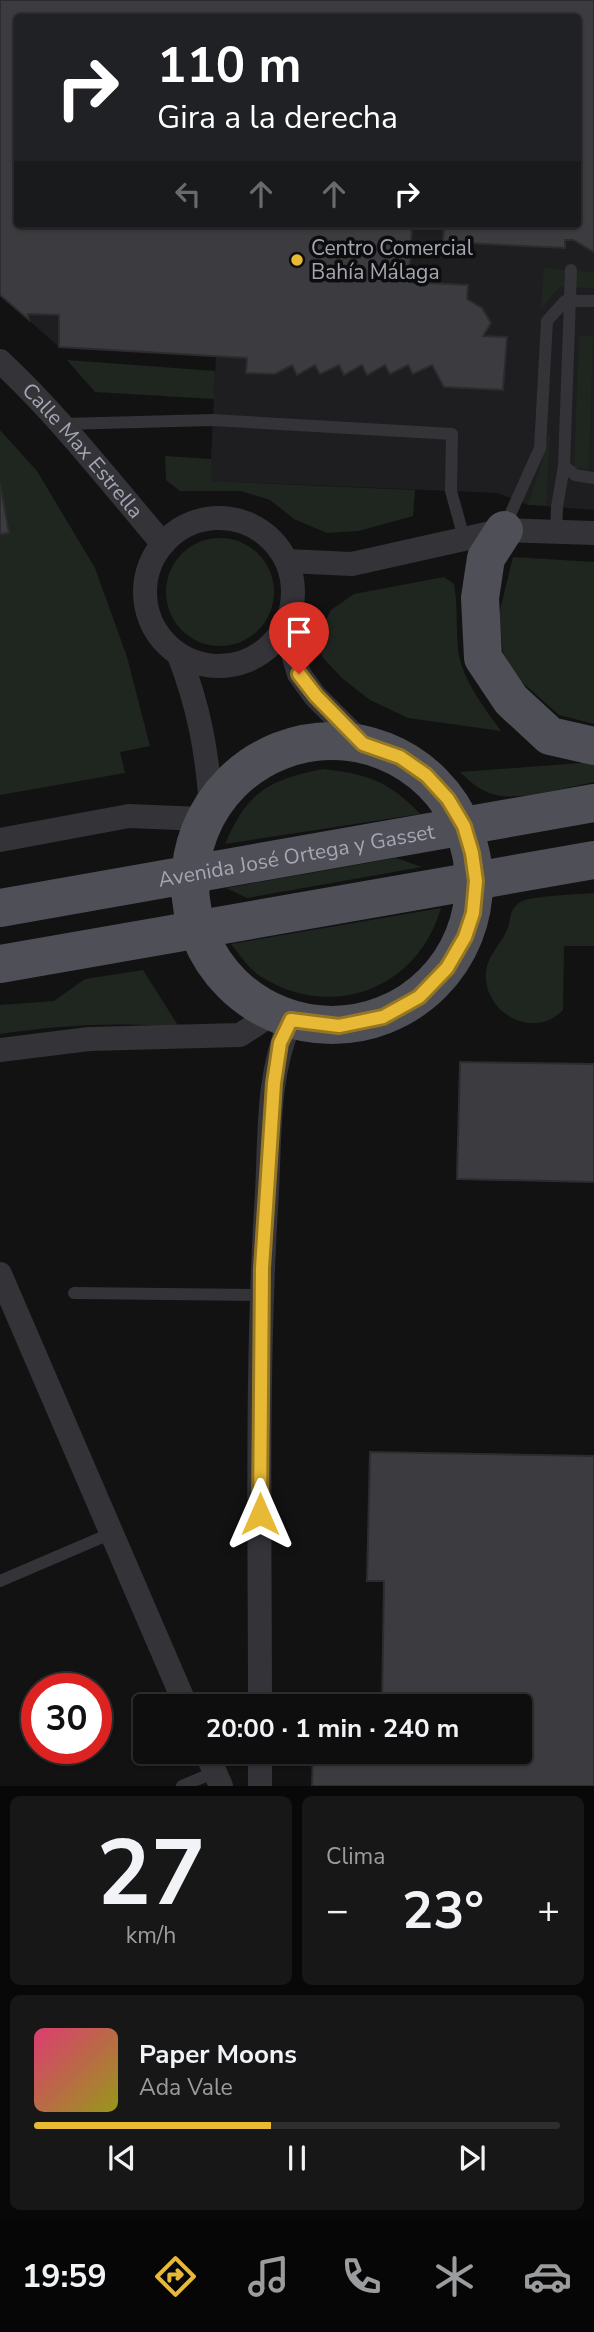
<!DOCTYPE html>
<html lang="es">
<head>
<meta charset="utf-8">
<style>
  :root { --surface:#0e0e0e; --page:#171717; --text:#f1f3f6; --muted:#9b9c9e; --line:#2e2e2e; --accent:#e8b935 }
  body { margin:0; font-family:"Nunito Sans",sans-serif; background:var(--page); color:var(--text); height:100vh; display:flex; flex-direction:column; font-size:26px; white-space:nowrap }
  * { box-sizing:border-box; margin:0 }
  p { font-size:23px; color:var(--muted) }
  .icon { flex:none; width:38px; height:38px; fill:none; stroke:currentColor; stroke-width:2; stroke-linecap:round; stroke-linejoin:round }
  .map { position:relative; height:1786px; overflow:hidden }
  .drawer { display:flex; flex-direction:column; gap:10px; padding:10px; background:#080808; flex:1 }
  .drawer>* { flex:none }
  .hud { position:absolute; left:14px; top:14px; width:567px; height:214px; border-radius:7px; box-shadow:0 2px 5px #0004,0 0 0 2px var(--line); background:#202124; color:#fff; overflow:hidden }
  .speed { position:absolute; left:21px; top:1673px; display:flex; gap:14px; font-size:35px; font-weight:700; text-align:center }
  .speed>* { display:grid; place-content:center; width:91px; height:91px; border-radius:50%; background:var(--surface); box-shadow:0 2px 5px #0004,0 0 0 2px var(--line); line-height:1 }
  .speed .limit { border:10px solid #d22; background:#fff; color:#111 }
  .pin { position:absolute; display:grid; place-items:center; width:60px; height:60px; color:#fff; margin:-72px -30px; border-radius:50% 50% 50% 0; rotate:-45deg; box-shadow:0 0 7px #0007 }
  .pin .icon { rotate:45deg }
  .me { position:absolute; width:77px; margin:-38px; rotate:0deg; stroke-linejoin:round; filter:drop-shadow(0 0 5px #0008) }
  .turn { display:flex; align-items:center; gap:24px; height:147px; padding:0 28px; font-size:32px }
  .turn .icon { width:91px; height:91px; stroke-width:2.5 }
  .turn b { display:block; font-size:49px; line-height:60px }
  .lanes { display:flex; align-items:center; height:66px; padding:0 28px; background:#0003; justify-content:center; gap:35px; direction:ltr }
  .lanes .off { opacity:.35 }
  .big { font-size:52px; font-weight:700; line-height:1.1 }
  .drawer .card { flex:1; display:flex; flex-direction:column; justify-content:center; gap:10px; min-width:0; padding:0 24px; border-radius:10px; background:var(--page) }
  .drawer .dial { align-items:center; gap:0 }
  .dial b { font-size:91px; line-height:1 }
  .song { display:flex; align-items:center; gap:21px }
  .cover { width:84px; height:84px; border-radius:10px; background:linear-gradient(135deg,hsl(340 70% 55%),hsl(60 70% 35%)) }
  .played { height:7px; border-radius:4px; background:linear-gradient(90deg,var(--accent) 45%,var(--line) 45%) }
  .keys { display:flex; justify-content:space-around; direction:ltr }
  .heat { display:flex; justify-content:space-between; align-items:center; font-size:38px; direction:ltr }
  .drawer .tiles { flex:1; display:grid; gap:10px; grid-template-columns:1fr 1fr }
  .card:last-child { grid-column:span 2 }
  .trip { position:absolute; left:133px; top:1694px; width:399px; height:70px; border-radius:7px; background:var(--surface); box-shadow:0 2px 5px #0004,0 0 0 2px var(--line); font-weight:700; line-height:70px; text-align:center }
  .tab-bar { display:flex; height:112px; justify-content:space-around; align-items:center; background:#060606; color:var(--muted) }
  .tab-bar .icon { width:49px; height:49px }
  .tab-bar .on { color:var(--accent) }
  .tab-bar b { font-size:32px; color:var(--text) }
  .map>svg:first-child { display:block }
  .built { fill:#1e1e20; fill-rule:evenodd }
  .green { fill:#1e261f }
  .building { fill:#3c3c40; stroke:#2c2c2f; stroke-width:2 }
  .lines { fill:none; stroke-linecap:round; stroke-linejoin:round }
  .lane { stroke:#333338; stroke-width:12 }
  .street { stroke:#333338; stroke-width:24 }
  .primary { stroke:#4f5057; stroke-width:38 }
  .route-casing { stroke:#977822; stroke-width:18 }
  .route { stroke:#e8b935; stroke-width:12 }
  .poi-dot { fill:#e8b935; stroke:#0d0d0e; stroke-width:2.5 }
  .labels { text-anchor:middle; stroke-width:7; stroke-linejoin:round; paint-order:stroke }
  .poi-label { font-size:21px; fill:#a4a7b3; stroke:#0d0d0e; text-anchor:start }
  .street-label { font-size:21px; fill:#a4a7b3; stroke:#0d0d0e }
</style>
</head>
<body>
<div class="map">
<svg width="594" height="1786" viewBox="0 0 594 1786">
  <rect width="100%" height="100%" fill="#121213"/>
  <path class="built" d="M 0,0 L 594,0 L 594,510 L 528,505 L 498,493 L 210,481 L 216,356 L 59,347 L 0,295 ZM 18,18 L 578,18 L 578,224 L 18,224 Z"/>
  <g class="green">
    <path d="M 544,268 L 594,272 L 594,288 L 559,287 L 541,309 Z"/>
    <path d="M 579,336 L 593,336 L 589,469 L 574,468 Z"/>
    <path d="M 67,360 L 215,371 L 214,399 L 95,392 Z"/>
    <path d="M 0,430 L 37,471 L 95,568 L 127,657 L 150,746 L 120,752 L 125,773 L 0,795 Z"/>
    <path d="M 548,434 L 550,434 L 546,505 L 528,505 L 539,472 Z"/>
    <path d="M 165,456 L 211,459 L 211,481 L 415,490 L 413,516 L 359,531 L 327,533 L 294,519 L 270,500 L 241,491 L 180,491 L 166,480 Z"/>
    <circle cx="220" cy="592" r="54"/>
    <path d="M 513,557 L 594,562 L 594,724 L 559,715 L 515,676 L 503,653 L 499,614 Z"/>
    <path d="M 444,577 L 454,584 C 458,606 456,627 458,649 C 461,678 485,709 501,731 L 408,718 L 370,700 L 343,679 L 324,659 L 318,648 L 320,632 L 331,610 L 354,594 Z"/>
    <path d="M 594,762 L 594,782 C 569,787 526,799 502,796 C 484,794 471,783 460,772 Z"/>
    <path d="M 323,769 C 367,774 389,781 420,814 L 225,844 C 247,792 268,780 323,769 Z"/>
    <path d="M 396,858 L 422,867 L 247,898 L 226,888 Z"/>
    <path d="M 594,893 L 594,946 L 564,946 L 563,1010 C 534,1041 483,1013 486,973 C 487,956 501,944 507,930 C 512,918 508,911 520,902 C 529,896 580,894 594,893 Z"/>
    <path d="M 441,908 C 418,989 331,1022 260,976 C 249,969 240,955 231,944 Z"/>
    <path d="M 143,970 L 179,1027 C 117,1022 62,1025 0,1034 L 0,1005 L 54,1001 L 85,979 Z"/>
  </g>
  <g class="building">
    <path d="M 0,0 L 594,0 L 594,252 L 573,240 L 565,240 L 565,248 L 443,242 L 444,224 L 578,224 L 578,18 L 18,18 L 18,224 L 412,224 L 409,282 L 468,285 L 467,299 L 482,308 L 491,323 L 483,336 L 507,337 L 503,390 L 444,387 L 432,365 L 413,374 L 408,365 L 390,374 L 385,365 L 367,375 L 362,365 L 344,375 L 339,365 L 320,374 L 315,365 L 297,375 L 292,365 L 275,374 L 246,373 L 247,358 L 59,347 L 59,315 L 28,314 L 29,320 L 0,295 Z"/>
    <path d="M 0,484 L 9,533 L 0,534 Z"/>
    <path d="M 460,1062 L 594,1064 L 594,1182 L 457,1179 Z"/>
    <path d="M 370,1452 L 594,1456 L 594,1786 L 312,1786 L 313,1752 L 520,1752 L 520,1706 L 382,1706 L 384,1581 L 367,1581 Z"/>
  </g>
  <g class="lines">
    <g class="lane">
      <path d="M 571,270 L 564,466 L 575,475 L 594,478"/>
      <path d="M 63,424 L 213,420 L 452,434 L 451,491 L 464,538"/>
      <path d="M 505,526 L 540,448 L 547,321 L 565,301 L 594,301"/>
      <path d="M 556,532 L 557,507 L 564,466"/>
      <path d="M 74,1293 L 260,1295"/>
      <path d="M 0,1581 L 112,1533"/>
      <path d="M 182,1786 L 215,1772"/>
    </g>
    <g class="street">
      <path id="s1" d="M 0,361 C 60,417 110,482 163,544"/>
      <circle cx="219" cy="592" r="74"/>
      <path d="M 287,561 L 352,564 L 504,530 L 594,533"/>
      <path d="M 285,627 L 299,674 L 315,696 L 363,744"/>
      <path d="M 179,655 C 199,708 207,750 211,807"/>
      <path d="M 0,840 L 129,816 L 202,819"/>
      <path d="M 0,1050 L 89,1039 L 240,1035 L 272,1014"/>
      <path d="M 0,1274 L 186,1706"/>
      <path d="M 260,1706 C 260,1535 256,1363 267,1192 C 270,1135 267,1073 291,1020"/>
      <path d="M 206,1752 L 221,1786"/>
      <path d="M 260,1752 L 260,1786"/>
    </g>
    <g class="primary">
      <path d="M 504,530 L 486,558 L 480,598 L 483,658 L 511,700 L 550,736 L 594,746"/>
      <circle cx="332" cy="883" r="142"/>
      <path id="s2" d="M 0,908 L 594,803"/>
      <path d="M 0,964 L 594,860"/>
    </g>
  </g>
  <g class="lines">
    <g class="route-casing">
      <path id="route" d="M 260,1514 L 262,1268 L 274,1083 L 280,1043 L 291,1020 L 339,1026 L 383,1017 L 419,997 L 447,968 L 465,937 L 473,913 L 476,881 L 472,853 L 464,826 L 448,799 L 426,775 L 400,757 L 363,744 L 316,696 L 299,674"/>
    </g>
    <use href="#route" class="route"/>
  </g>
  <circle class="poi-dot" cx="297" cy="260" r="7"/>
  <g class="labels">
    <g class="poi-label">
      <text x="311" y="255">Centro Comercial<tspan x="311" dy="24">Bahía Málaga</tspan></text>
    </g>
    <g class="street-label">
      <text dy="7" stroke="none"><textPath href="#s1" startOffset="122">Calle Max Estrella</textPath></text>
      <text dy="7" stroke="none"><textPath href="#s2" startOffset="301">Avenida José Ortega y Gasset</textPath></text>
    </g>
  </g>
</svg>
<div class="speed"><div class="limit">30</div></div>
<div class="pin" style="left:299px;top:674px;background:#d93025"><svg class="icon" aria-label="arrive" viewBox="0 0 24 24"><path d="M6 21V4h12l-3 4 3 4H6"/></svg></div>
<svg class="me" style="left:260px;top:1514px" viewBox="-20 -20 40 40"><path d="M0-17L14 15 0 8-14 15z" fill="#e8b935" stroke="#fff" stroke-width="4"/></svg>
<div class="trip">20:00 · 1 min · 240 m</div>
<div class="hud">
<div class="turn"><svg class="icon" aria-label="right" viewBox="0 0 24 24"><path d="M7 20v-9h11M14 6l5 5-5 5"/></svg><div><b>110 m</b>Gira a la derecha</div></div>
<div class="lanes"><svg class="icon off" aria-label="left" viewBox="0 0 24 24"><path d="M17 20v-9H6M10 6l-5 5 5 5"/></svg><svg class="icon off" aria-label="ahead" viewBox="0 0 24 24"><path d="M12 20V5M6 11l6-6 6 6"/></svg><svg class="icon off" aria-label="ahead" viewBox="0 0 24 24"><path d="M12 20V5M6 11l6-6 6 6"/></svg><svg class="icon" aria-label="right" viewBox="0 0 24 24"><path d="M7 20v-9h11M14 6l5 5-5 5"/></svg></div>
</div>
</div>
<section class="drawer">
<div class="tiles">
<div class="card dial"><b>27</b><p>km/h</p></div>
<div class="card"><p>Clima</p>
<div class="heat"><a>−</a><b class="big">23°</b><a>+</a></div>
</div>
<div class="card">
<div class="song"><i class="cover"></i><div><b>Paper Moons</b><p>Ada Vale</p></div></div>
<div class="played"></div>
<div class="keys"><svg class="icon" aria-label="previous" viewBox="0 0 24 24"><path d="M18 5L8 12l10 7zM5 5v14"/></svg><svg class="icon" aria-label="pause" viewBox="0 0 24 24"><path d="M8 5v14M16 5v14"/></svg><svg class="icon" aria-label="next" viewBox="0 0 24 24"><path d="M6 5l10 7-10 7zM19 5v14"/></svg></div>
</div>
</div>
</section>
<nav class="tab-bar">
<b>19:59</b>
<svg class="icon on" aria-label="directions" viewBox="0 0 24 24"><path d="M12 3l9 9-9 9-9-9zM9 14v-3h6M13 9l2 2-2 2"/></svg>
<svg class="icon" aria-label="music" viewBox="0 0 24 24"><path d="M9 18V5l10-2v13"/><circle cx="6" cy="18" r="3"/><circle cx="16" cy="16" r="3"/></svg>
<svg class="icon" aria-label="phone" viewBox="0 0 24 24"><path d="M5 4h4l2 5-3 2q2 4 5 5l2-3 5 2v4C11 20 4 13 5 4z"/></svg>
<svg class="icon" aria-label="climate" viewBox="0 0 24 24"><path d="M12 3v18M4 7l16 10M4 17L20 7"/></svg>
<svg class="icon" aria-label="car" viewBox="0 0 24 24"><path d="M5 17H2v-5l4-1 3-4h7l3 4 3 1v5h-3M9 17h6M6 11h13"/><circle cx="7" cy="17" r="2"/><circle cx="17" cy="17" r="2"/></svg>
</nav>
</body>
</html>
